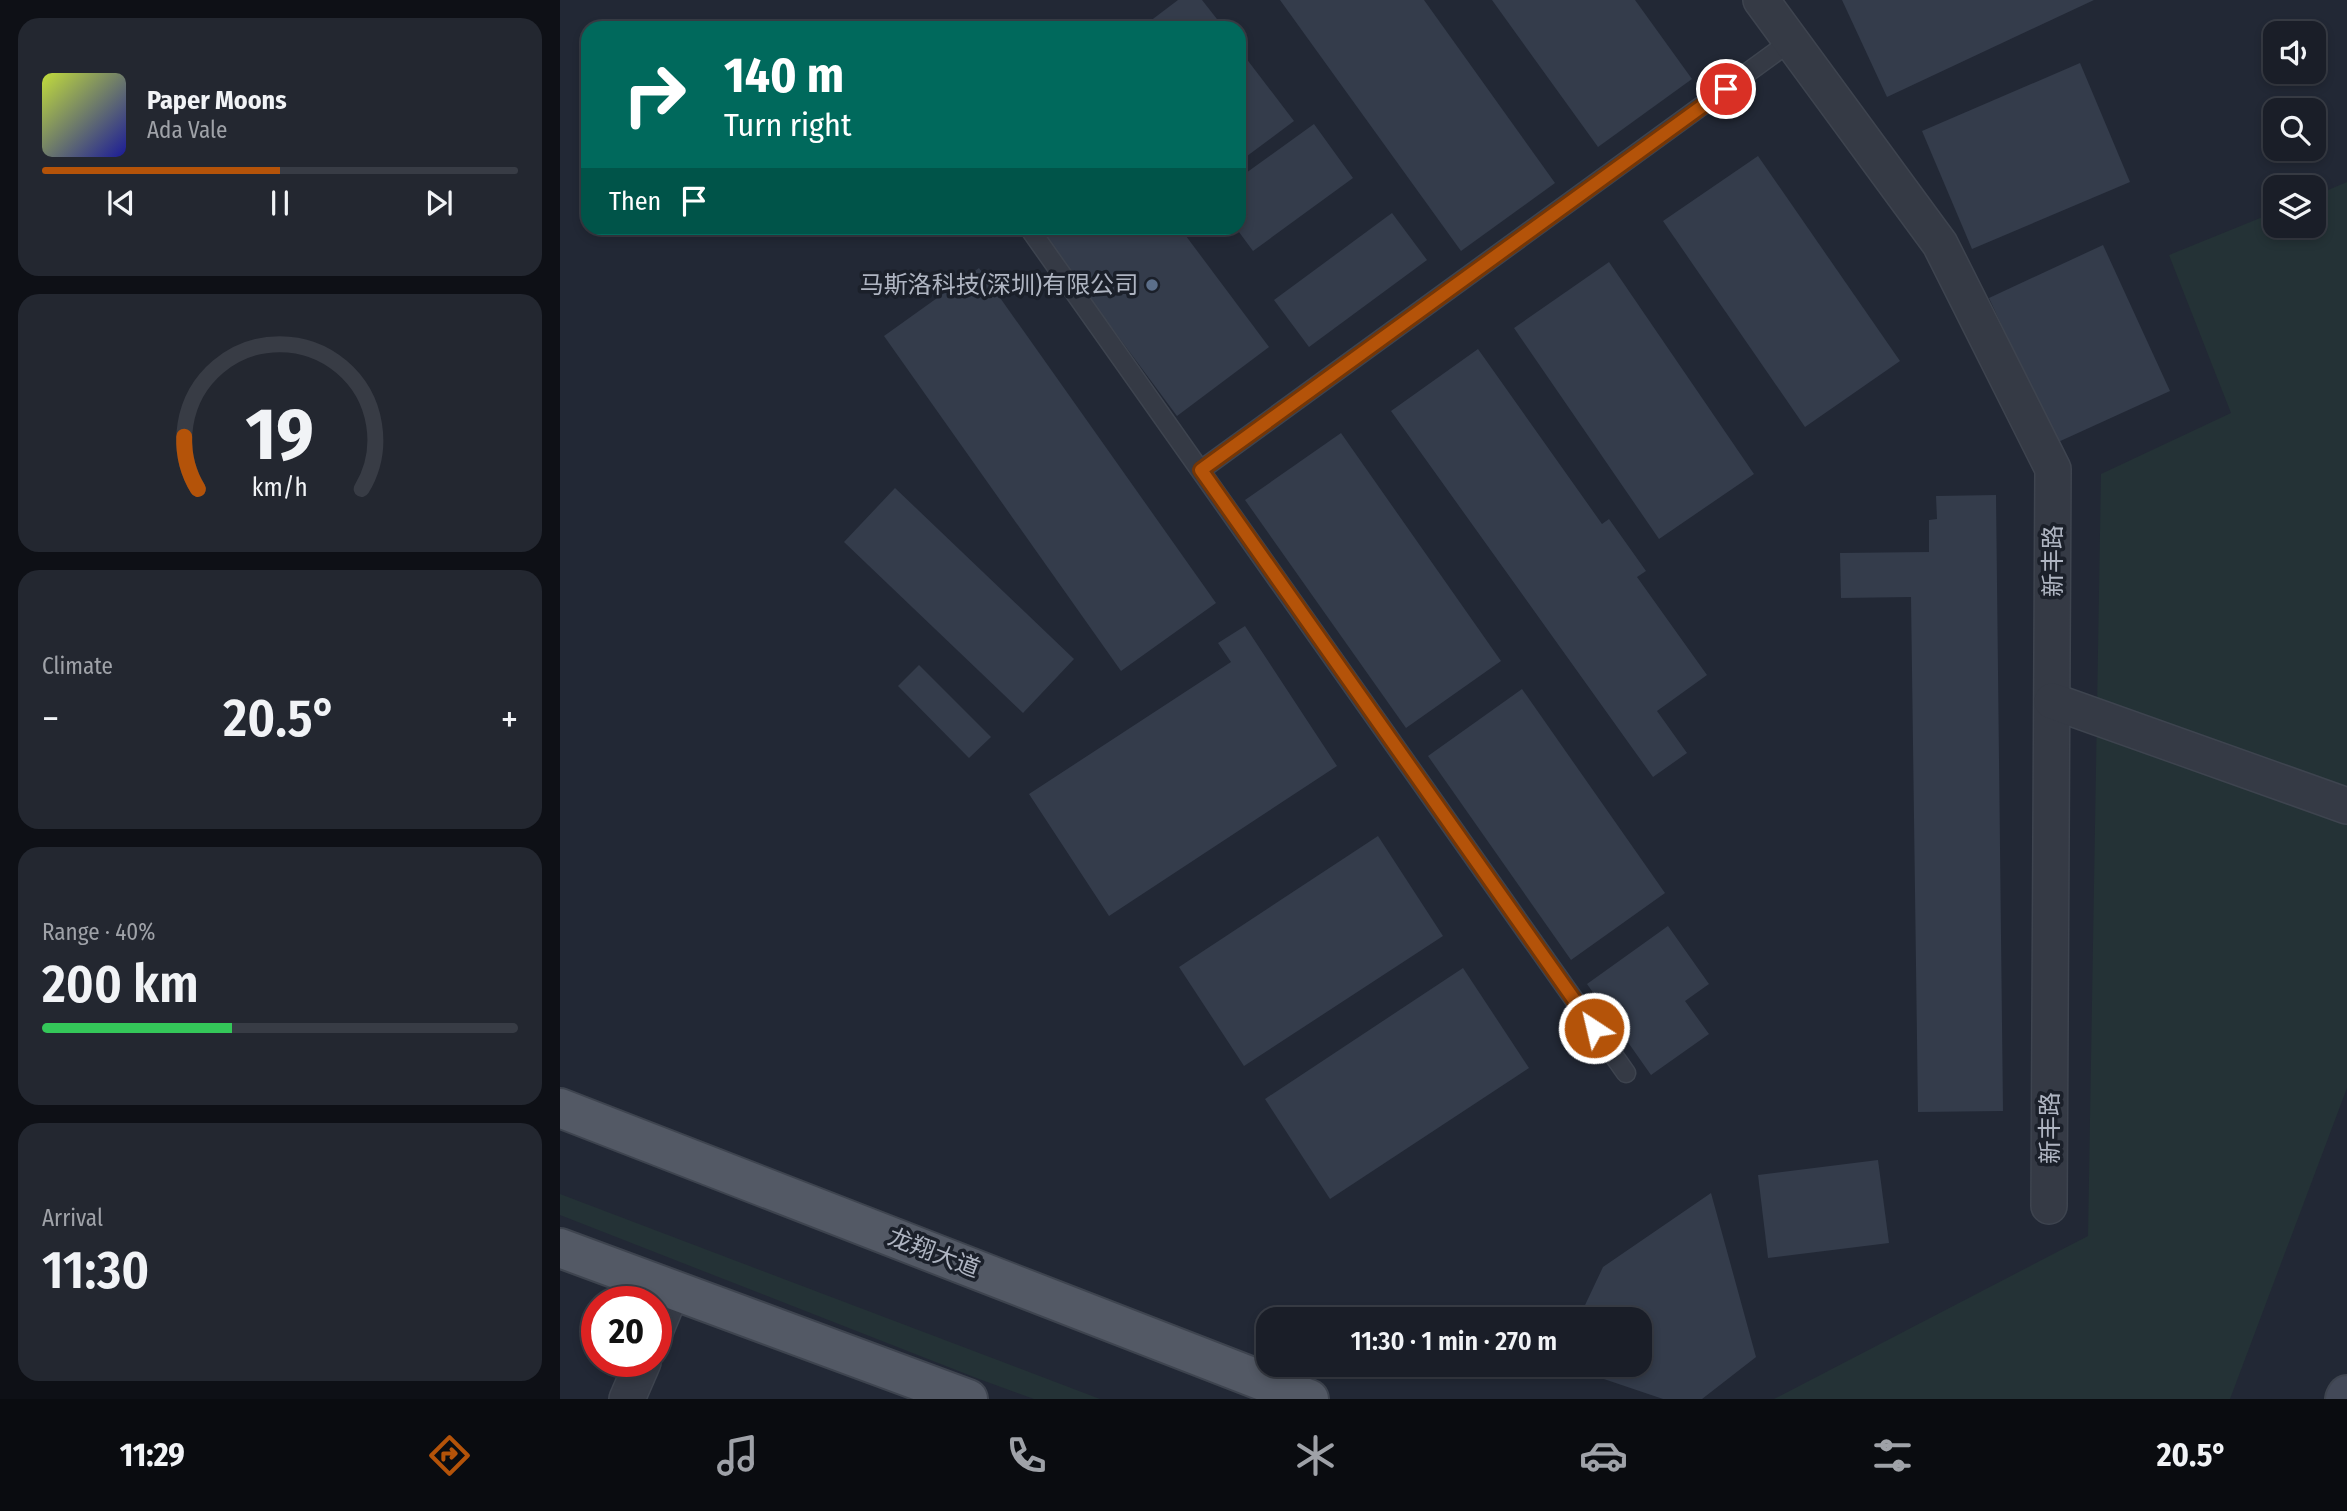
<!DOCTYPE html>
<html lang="en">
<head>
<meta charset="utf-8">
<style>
  :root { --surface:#1a1e28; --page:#232730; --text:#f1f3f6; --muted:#9fa2a8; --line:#383c45; --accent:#b45309 }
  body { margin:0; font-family:"Fira Sans Condensed","Noto Sans SC",sans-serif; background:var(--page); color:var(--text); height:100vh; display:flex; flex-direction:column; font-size:26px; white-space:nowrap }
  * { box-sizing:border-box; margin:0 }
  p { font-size:23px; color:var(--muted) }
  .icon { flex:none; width:38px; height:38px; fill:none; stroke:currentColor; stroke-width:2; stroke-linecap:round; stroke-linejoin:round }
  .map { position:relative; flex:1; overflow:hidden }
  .drawer { display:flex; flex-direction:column; gap:18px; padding:18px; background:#0e1016; width:560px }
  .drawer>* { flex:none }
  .hud { position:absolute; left:21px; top:21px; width:665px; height:214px; border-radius:21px; box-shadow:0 4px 10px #0003,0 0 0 2px var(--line); background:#00695c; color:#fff; overflow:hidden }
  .fabs { position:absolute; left:1703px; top:21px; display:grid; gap:14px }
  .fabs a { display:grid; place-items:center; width:63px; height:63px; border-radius:14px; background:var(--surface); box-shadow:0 4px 10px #0003,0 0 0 2px var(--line); font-size:35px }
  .speed { position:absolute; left:21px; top:1286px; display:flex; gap:14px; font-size:35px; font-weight:700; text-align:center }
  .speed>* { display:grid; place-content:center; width:91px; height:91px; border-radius:50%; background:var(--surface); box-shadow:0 4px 10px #0003,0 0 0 2px var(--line); line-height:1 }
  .speed .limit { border:10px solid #d22; background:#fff; color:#111 }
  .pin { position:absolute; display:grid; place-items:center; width:60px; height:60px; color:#fff; margin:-30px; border:4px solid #fff; border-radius:50%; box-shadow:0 2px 7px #0007 }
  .me { position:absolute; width:77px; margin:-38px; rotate:325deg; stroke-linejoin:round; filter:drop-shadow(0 0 5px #0008) }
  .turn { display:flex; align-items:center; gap:24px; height:147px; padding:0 28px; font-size:32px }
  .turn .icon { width:91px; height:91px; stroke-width:2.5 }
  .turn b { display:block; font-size:49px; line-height:60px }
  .then { display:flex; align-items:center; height:66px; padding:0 28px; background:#0003; gap:14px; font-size:26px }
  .big { font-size:52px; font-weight:600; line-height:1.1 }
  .drawer .card { flex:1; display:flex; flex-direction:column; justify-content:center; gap:10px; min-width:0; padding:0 24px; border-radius:21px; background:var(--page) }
  .drawer .dial { align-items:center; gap:0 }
  .dial svg { height:182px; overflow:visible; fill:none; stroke:var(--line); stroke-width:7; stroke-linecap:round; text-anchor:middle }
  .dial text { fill:var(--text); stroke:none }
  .song { display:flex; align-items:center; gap:21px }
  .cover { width:84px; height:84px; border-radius:10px; background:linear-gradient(135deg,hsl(70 70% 55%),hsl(240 70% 35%)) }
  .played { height:7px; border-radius:4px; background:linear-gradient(90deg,var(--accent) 50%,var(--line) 50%) }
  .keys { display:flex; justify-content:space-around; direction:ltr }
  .heat { display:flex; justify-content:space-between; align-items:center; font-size:38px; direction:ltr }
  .charge { height:10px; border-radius:5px; background:linear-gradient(90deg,#34c759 40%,var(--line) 0) }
  .trip { position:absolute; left:696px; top:1307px; width:396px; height:70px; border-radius:21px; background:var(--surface); box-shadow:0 4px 10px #0003,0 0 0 2px var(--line); font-weight:600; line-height:70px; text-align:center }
  .dock { display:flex; height:112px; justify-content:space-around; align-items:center; background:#0a0c10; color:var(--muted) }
  .dock .icon { width:49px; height:49px }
  .dock .current { color:var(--accent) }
  .dock b { font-size:32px; color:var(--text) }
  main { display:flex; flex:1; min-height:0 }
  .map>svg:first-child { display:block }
  .green { fill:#243236 }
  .building { fill:#343c4b }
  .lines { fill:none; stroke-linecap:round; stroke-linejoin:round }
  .service-casing { stroke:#3e444f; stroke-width:21 }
  .minor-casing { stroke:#3e444f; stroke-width:38 }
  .secondary-casing { stroke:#3e444f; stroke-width:42 }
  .primary-casing { stroke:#3e444f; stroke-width:42 }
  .service { stroke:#353a45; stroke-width:18 }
  .minor { stroke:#353a45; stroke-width:35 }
  .secondary { stroke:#434958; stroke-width:38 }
  .primary { stroke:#535965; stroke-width:38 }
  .route-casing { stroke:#753606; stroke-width:18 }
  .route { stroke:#b45309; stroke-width:12 }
  .service-dot { fill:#5c6f8a; stroke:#1b202a; stroke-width:2.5 }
  .labels { text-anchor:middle; stroke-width:7; stroke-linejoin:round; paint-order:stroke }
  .poi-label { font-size:24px; fill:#afb5c2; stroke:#1b202a; text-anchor:end }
  .street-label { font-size:24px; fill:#afb5c2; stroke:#1b202a }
</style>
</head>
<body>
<main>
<section class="drawer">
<div class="card">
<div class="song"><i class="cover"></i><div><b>Paper Moons</b><p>Ada Vale</p></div></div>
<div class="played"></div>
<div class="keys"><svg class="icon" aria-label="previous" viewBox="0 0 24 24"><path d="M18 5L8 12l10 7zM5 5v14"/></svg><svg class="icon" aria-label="pause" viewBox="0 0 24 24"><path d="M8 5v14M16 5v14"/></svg><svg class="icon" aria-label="next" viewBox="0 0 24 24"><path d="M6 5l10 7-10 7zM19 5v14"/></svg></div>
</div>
<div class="card dial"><svg viewBox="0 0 100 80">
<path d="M14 69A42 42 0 1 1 86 69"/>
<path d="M14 69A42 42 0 0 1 8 46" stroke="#b45309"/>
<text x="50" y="56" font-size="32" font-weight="700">19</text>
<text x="50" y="72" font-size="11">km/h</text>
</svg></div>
<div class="card"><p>Climate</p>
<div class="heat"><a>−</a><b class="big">20.5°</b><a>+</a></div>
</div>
<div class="card"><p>Range · 40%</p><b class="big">200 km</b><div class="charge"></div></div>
<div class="card"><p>Arrival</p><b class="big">11:30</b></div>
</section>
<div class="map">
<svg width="1787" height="1399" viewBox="0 0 1787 1399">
  <rect width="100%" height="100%" fill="#222835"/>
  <g class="green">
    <path d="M 1787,182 L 1787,1088 L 1670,1399 L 1214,1399 L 1528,1236 L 1541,474 L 1671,413 L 1609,255 L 1715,212 L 1715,226 L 1754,226 L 1754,196 Z"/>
    <path d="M 0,1194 L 540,1399 L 474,1399 L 419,1379 L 0,1215 Z"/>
  </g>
  <g class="building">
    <path d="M 618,0 L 642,0 L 664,28 L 581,28 Z"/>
    <path d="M 720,0 L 864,0 L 995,183 L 901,251 Z"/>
    <path d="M 932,0 L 1075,0 L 1132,79 L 1038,147 Z"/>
    <path d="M 1282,0 L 1534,0 L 1327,97 Z"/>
    <path d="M 679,49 L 734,121 L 679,162 Z"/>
    <path d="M 1520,63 L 1570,182 L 1412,249 L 1362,131 Z"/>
    <path d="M 754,124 L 793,178 L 693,251 L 676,228 L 679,228 L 679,178 Z"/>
    <path d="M 1198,156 L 1340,361 L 1245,427 L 1103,221 Z"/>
    <path d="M 832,213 L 867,260 L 749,347 L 714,300 Z"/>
    <path d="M 478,228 L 620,228 L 709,347 L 617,416 Z"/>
    <path d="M 1543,245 L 1610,391 L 1496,443 L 1429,298 Z"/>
    <path d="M 1049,262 L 1194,474 L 1099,539 L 954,328 Z"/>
    <path d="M 419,268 L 656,603 L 561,671 L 324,336 Z"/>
    <path d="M 918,349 L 1042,524 L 1049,519 L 1086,571 L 1077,577 L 1147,675 L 1097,711 L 1127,753 L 1093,777 L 831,411 Z"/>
    <path d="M 781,433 L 941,661 L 846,728 L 685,500 Z"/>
    <path d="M 335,488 L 514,659 L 463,713 L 284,542 Z"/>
    <path d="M 1436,495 L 1443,1111 L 1358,1112 L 1351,597 L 1281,598 L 1280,553 L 1369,552 L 1369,520 L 1377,519 L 1376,496 Z"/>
    <path d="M 685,626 L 777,766 L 549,916 L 469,794 L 671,662 L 658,643 Z"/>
    <path d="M 359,665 L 431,737 L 409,758 L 338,686 Z"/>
    <path d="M 962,689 L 1105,893 L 1011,960 L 868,756 Z"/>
    <path d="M 818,836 L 883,936 L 684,1066 L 619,967 Z"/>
    <path d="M 1108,926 L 1149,984 L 1125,1001 L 1149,1034 L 1091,1075 L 1027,984 Z"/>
    <path d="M 903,968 L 969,1068 L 770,1199 L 705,1099 Z"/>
    <path d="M 1318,1160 L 1329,1243 L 1208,1258 L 1198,1175 Z"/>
    <path d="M 1151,1193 L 1196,1357 L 1142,1399 L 1103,1399 L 1038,1377 L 1033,1365 L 1080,1365 L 1080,1320 L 1018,1320 L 1043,1267 Z"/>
  </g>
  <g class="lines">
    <g class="service-casing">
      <g id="service">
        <path d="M 469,228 L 1066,1073"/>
        <path d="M 641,470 L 1231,41"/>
      </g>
    </g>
    <g class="minor-casing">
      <g id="minor">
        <path d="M 1201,0 L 1380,244 L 1493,469 L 1489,1206"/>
        <path d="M 1492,701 L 1787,806"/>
        <path d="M 96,1329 L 112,1290"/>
        <path d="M 67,1399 L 83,1362"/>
      </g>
    </g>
    <g class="secondary-casing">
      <path id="secondary" d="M 1785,1399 L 1787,1395"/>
    </g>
    <g class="primary-casing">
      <g id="primary">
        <path d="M 0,1108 L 749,1399"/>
        <path d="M 0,1248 L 408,1399"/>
      </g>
    </g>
    <use href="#service" class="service"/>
    <use href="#minor" class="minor"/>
    <use href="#secondary" class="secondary"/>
    <use href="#primary" class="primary"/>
  </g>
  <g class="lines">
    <g class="route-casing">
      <path id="route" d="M 1034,1028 L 641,470 L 1166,89"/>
    </g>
    <use href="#route" class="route"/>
  </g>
  <circle class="service-dot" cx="592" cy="285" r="7"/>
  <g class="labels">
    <g class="poi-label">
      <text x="578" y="293">马斯洛科技(深圳)有限公司</text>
    </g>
    <g class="street-label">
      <text transform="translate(1493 561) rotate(-90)" y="8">新丰路</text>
      <text transform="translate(1490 1128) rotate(-90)" y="8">新丰路</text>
      <text transform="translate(374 1253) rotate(21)" y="8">龙翔大道</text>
    </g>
  </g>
</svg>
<div class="fabs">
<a><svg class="icon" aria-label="sound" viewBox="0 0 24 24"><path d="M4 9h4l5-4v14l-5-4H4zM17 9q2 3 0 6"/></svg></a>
<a><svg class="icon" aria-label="search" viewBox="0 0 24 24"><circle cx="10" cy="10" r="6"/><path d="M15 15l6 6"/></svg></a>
<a><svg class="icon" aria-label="layers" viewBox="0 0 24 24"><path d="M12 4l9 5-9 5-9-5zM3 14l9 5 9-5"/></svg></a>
</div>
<div class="speed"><div class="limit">20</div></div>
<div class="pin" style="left:1166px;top:89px;background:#d93025"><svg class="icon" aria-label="arrive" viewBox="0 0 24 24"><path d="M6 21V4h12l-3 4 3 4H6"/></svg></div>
<svg class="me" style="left:1034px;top:1028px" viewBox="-20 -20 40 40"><circle r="17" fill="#b45309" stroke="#fff" stroke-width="3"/><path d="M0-11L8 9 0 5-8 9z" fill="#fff"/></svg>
<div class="trip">11:30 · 1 min · 270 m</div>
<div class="hud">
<div class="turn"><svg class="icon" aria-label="right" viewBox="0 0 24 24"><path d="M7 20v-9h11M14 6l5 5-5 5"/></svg><div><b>140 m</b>Turn right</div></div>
<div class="then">Then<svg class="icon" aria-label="arrive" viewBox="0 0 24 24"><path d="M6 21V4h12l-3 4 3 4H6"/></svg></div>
</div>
</div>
</main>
<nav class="dock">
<b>11:29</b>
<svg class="icon current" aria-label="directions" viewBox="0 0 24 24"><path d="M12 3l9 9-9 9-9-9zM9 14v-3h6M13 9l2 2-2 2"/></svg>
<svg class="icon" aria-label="music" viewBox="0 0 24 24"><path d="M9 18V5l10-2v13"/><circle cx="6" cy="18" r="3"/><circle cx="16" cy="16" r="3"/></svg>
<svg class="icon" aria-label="phone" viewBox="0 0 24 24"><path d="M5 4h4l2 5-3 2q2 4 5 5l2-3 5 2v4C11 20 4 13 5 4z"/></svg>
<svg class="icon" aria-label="climate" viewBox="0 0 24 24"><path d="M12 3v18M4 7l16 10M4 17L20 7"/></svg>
<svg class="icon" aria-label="car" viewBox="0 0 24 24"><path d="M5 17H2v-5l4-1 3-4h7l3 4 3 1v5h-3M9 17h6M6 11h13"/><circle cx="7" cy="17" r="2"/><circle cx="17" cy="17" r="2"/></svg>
<svg class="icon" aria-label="filters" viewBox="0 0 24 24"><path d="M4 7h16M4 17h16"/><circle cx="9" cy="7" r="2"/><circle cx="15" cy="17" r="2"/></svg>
<b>20.5°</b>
</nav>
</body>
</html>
